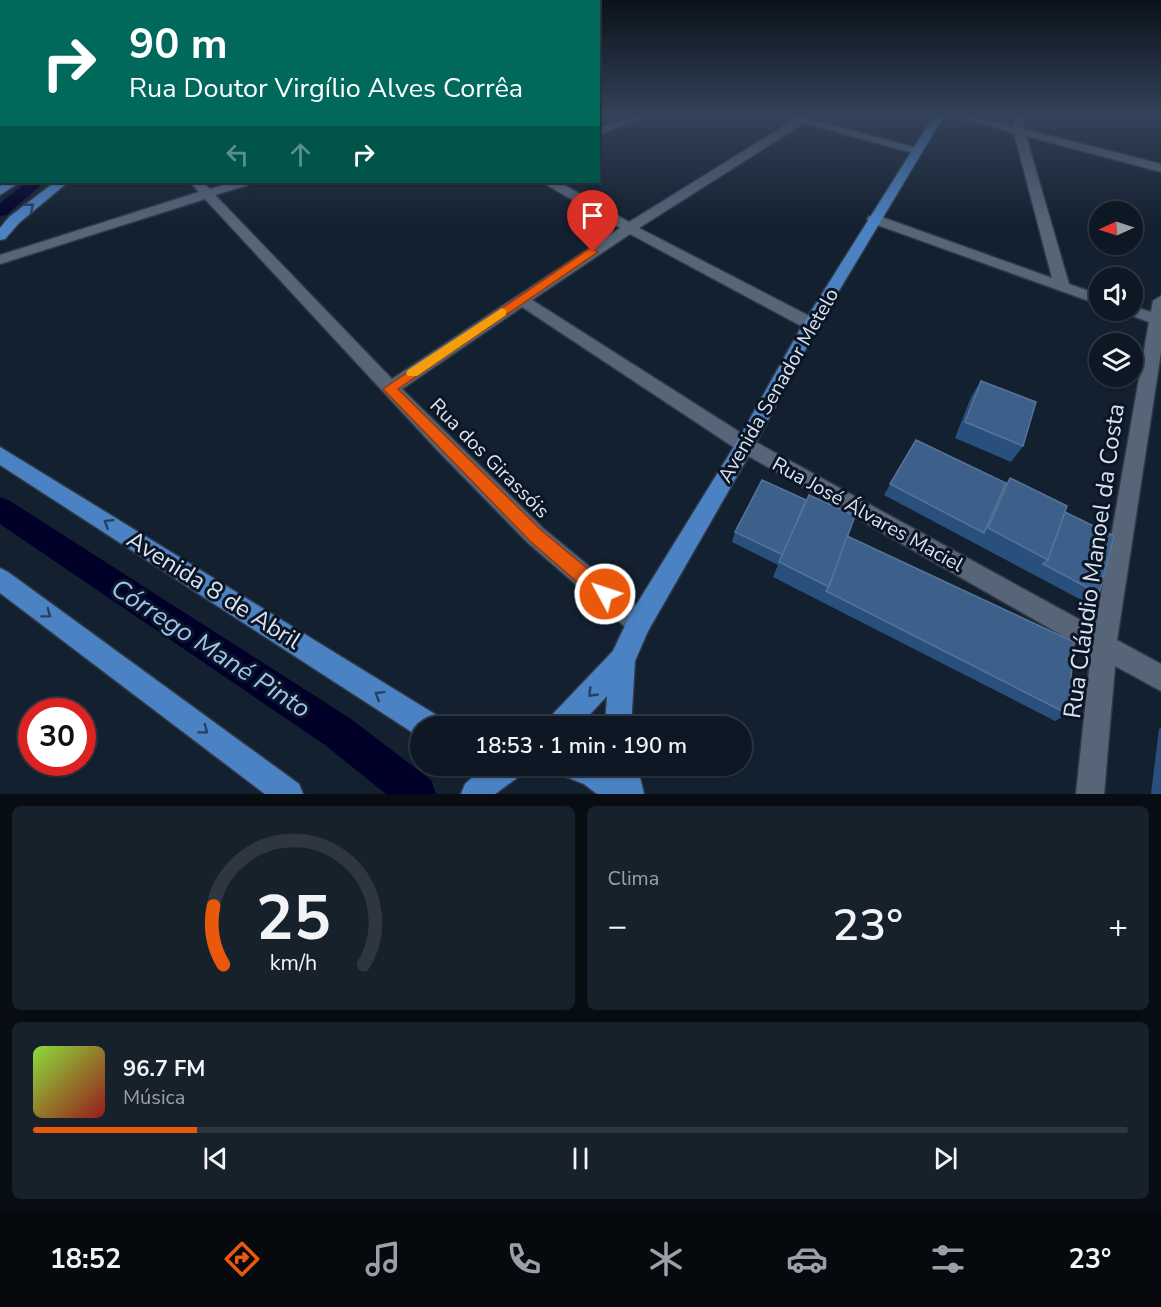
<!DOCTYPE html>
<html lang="pt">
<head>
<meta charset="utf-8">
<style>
  :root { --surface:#0e1824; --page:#17212c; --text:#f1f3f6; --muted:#9ba0a6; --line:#2e3741; --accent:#ea580c }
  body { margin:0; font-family:"Nunito Sans",sans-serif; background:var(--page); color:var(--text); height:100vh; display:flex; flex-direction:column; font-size:22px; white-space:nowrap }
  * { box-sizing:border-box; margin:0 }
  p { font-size:20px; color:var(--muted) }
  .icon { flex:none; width:33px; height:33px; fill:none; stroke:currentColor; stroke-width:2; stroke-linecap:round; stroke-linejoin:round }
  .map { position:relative; height:794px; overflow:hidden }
  .side { display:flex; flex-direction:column; gap:12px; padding:12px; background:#080d14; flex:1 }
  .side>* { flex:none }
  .hud { position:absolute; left:0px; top:0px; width:600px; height:183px; box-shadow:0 2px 4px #0004,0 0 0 2px var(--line); background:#00695c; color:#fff; overflow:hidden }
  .needle { width:39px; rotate:267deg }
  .controls { position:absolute; left:1089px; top:201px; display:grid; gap:12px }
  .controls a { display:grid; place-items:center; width:54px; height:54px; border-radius:50%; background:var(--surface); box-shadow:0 2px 4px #0004,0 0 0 2px var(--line); font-size:30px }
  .speed { position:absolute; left:18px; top:698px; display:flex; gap:12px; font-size:30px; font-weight:700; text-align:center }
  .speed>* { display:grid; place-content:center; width:78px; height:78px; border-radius:50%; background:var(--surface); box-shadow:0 2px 4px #0004,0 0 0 2px var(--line); line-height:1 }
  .speed .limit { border:9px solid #d22; background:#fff; color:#111 }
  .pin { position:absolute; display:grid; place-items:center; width:51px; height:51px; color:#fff; margin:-62px -26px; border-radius:50% 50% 50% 0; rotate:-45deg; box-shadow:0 0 6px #0007 }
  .pin .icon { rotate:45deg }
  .me { position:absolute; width:66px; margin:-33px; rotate:310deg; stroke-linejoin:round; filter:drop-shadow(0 0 4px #0008) }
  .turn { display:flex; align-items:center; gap:21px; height:126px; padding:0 30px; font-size:27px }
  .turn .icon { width:78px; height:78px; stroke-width:2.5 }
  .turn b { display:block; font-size:42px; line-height:51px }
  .lanes { display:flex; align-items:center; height:57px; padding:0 30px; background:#0003; justify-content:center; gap:30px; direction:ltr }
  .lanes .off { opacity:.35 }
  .big { font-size:45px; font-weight:600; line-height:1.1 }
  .side .card { flex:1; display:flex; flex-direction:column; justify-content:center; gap:9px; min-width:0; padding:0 21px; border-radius:9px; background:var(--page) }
  .side .dial { align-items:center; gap:0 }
  .dial svg { height:156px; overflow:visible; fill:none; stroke:var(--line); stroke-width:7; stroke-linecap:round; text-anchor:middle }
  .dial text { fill:var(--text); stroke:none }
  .song { display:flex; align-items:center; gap:18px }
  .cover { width:72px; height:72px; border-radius:9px; background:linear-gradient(135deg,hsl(90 70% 55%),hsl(0 70% 35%)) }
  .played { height:6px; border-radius:3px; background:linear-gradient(90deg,var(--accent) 15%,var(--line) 15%) }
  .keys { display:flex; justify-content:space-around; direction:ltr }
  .heat { display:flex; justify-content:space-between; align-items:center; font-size:33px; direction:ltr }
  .side .tiles { flex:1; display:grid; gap:12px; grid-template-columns:1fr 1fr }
  .card:last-child { grid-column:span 2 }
  .trip { position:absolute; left:410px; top:716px; width:342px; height:60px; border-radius:30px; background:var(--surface); box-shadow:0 2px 4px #0004,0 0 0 2px var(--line); font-weight:600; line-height:60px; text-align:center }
  .tab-bar { display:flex; height:96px; justify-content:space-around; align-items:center; background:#060a0e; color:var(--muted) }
  .tab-bar .icon { width:42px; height:42px }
  .tab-bar .current { color:var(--accent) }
  .tab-bar b { font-size:27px; color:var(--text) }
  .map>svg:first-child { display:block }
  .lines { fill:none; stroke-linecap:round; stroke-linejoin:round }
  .canal { fill:#000029; fill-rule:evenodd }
  .minor-casing { stroke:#313946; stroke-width:3 }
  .major-casing { stroke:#313946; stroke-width:3 }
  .minor { fill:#566578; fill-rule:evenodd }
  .major { fill:#4b82c4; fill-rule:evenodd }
  .wall { fill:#29507d }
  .building { fill:#3c608a; stroke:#557499; stroke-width:1.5 }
  .oneway { stroke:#244165 }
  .route { fill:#ea580c; stroke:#983908; stroke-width:1.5 }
  .slow { fill:#f59e0b }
  .labels { text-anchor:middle; stroke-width:6; stroke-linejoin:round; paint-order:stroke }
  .street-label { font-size:20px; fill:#dbe3ee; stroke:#0a1626 }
  .near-street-label { font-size:24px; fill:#dbe3ee; stroke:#0a1626 }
  .near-water-label { font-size:26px; font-style:italic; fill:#a0c4f1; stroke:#0a1626 }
</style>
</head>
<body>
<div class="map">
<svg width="1161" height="794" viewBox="0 0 1161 794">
  <rect width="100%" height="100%" fill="#132030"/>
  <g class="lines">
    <g class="canal">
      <path d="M 27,182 L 45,182 L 6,215 L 0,216 L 0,203 Z"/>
      <path d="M 0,497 L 10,501 L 351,719 L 431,780 L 436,794 L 386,794 L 325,745 L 0,524 Z"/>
    </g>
    <g class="minor-casing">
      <g id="minor">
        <path d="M 640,114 L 654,114 L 598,135 L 598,128 Z"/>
        <path d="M 778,114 L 801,116 L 816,114 L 811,119 L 920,149 L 922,151 L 916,154 L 804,123 L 639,228 L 817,320 L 819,324 L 817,328 L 805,328 L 630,234 L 532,300 L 752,440 L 1095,628 L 1149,322 L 1124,313 L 1123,310 L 1132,310 L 1132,306 L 1151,312 L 1153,301 L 1161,296 L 1161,352 L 1117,640 L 1161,664 L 1161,691 L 1115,666 L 1104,794 L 1076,794 L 1091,652 L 738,450 L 522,307 L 402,389 L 544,529 L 648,615 L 651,623 L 648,631 L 639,635 L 630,631 L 528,543 L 438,451 L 205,199 L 0,264 L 0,255 L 199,192 L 190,182 L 202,182 L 210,189 L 233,182 L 250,182 L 248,185 L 215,195 L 392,379 L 620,228 L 547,185 L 545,182 L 559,182 L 629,222 L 794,120 Z"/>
        <path d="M 949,114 L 964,114 L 1014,126 L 1015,118 L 1022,114 L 1034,114 L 1024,121 L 1024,129 L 1161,164 L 1161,172 L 1026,136 L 1069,284 L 1100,295 L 1100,305 L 869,222 L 867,219 L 869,216 L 879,216 L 1052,278 L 1014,133 Z"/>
        <path d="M 0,137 L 2,137 L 0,144 Z"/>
      </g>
    </g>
    <g class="major-casing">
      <g id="major">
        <path d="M 935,114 L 945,114 L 819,324 L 752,450 L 648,631 L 635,661 L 631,726 L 605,726 L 607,696 L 579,726 L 548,726 L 551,716 L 613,651 L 630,615 L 738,440 L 803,324 Z"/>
        <path d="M 6,182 L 20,182 L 0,195 L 0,186 Z"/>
        <path d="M 55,182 L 68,182 L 19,223 L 5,239 L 0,240 L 0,228 L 9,217 Z"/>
        <path d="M 0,447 L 438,716 L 441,726 L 420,726 L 418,736 L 0,465 Z"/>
        <path d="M 0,568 L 8,572 L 299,784 L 303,794 L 265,794 L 0,593 Z"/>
        <path d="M 486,765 L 525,765 L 521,775 L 495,794 L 461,794 L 465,784 Z"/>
        <path d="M 557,765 L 605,765 L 610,768 L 609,765 L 637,765 L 644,794 L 597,794 L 584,784 L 561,775 Z"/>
      </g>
    </g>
    <use href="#minor" class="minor"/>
    <use href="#major" class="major"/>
  </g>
  <g class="wall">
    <path d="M 981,381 L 1023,446 L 1011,462 L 955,438 L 971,397 Z"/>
    <path d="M 916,440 L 1006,483 L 1010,478 L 1065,512 L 1099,594 L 1087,603 L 884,495 Z"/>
    <path d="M 735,532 L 847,536 L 1068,714 L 1055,721 L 773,577 L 778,565 L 732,542 Z"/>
    <path d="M 1161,728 L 1161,794 L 1151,794 L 1159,729 Z"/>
  </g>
  <g class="building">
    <path d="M 981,381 L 1036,402 L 1023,446 L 965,422 Z"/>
    <path d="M 916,440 L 1006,483 L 984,533 L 890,484 Z"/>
    <path d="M 1010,478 L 1067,506 L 1048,560 L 988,528 Z"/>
    <path d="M 762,480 L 806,500 L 783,555 L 735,532 Z"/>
    <path d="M 809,495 L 855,516 L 829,587 L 779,562 Z"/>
    <path d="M 1065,512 L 1114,536 L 1099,594 L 1043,564 L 1048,560 Z"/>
    <path d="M 847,536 L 1074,642 L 1068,714 L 826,591 L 829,587 Z"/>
  </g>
  <defs><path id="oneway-chevron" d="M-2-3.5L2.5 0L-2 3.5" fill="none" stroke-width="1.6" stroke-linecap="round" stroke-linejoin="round" transform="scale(1.5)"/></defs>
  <g class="oneway">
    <use href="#oneway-chevron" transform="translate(30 207) rotate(-39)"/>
    <use href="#oneway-chevron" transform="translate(108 523) rotate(-148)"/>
    <use href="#oneway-chevron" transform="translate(47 614) rotate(37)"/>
    <use href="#oneway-chevron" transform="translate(592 693) rotate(134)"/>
    <use href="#oneway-chevron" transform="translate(379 695) rotate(-148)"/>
    <use href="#oneway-chevron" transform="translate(204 730) rotate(37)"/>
  </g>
  <linearGradient id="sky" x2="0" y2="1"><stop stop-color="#0a121a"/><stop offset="0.51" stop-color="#334259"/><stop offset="1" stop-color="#334259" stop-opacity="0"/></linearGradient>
  <rect width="1161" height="225" fill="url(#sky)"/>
  <path class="route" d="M 589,249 L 593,249 L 598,252 L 398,389 L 542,531 L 611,588 L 614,594 L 611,600 L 605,602 L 598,600 L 530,541 L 383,389 Z"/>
  <path class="slow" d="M 502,308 L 506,310 L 506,315 L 417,376 L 408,376 L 406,373 L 408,370 Z"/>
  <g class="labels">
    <g class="street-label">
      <text transform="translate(778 385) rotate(-60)" y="7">Avenida Senador Metelo</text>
      <text transform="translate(490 458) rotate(45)" y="7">Rua dos Girassóis</text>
      <text transform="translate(868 514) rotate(29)" y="7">Rua José Álvares Maciel</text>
    </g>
    <g class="near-street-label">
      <text transform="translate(1094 561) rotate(-82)" y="8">Rua Cláudio Manoel da Costa</text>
      <text transform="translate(214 590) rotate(32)" y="8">Avenida 8 de Abril</text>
    </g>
    <g class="near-water-label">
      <text transform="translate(211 648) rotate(33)" y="9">Córrego Mané Pinto</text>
    </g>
  </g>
</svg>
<div class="controls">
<a><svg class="needle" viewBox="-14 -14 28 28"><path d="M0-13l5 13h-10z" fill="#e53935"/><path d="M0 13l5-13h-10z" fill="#9ba0a6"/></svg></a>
<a><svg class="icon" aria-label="sound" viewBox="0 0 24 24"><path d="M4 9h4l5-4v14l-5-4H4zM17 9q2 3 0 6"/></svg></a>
<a><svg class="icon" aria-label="layers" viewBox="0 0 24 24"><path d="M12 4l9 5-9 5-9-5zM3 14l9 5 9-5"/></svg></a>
</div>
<div class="speed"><div class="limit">30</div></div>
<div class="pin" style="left:593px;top:252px;background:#d93025"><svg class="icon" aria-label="arrive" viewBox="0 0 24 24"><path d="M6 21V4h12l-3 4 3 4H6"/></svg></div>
<svg class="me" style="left:605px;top:594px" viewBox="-20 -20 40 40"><circle r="17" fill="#ea580c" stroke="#fff" stroke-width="3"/><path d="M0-11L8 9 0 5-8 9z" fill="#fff"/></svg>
<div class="trip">18:53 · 1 min · 190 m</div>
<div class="hud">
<div class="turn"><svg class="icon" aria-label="right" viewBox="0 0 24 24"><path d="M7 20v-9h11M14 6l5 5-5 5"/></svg><div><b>90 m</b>Rua Doutor Virgílio Alves Corrêa</div></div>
<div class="lanes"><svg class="icon off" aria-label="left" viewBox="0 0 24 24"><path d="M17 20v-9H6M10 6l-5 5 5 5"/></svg><svg class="icon off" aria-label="ahead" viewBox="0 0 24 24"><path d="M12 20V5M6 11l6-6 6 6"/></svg><svg class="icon" aria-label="right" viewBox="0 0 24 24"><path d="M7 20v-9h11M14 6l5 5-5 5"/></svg></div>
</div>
</div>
<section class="side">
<div class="tiles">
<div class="card dial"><svg viewBox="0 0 100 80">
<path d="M14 69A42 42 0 1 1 86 69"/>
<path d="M14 69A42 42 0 0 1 9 39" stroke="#ea580c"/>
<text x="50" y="56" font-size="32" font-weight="700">25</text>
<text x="50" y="72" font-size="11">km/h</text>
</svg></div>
<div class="card"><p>Clima</p>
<div class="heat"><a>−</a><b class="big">23°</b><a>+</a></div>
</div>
<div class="card">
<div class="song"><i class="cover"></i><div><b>96.7 FM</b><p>Música</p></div></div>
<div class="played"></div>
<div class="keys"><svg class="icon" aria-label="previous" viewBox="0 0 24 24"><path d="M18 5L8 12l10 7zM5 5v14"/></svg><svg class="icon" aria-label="pause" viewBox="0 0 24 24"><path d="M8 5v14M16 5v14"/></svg><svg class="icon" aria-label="next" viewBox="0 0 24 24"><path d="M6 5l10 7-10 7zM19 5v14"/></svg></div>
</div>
</div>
</section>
<nav class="tab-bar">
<b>18:52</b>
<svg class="icon current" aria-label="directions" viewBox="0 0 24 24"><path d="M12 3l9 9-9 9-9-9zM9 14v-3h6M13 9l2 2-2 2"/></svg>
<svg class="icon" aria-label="music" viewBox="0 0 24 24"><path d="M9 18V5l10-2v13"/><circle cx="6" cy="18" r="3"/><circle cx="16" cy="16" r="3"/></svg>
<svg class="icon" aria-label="phone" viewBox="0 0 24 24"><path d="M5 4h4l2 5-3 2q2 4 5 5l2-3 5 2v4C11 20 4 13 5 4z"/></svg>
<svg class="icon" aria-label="climate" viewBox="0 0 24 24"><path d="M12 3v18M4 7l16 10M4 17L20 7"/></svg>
<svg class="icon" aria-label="car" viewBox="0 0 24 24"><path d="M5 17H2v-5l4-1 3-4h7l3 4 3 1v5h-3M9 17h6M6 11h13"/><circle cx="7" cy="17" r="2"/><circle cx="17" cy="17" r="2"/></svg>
<svg class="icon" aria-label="filters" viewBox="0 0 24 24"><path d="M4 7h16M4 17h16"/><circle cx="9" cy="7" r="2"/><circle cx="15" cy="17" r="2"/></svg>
<b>23°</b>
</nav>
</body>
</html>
